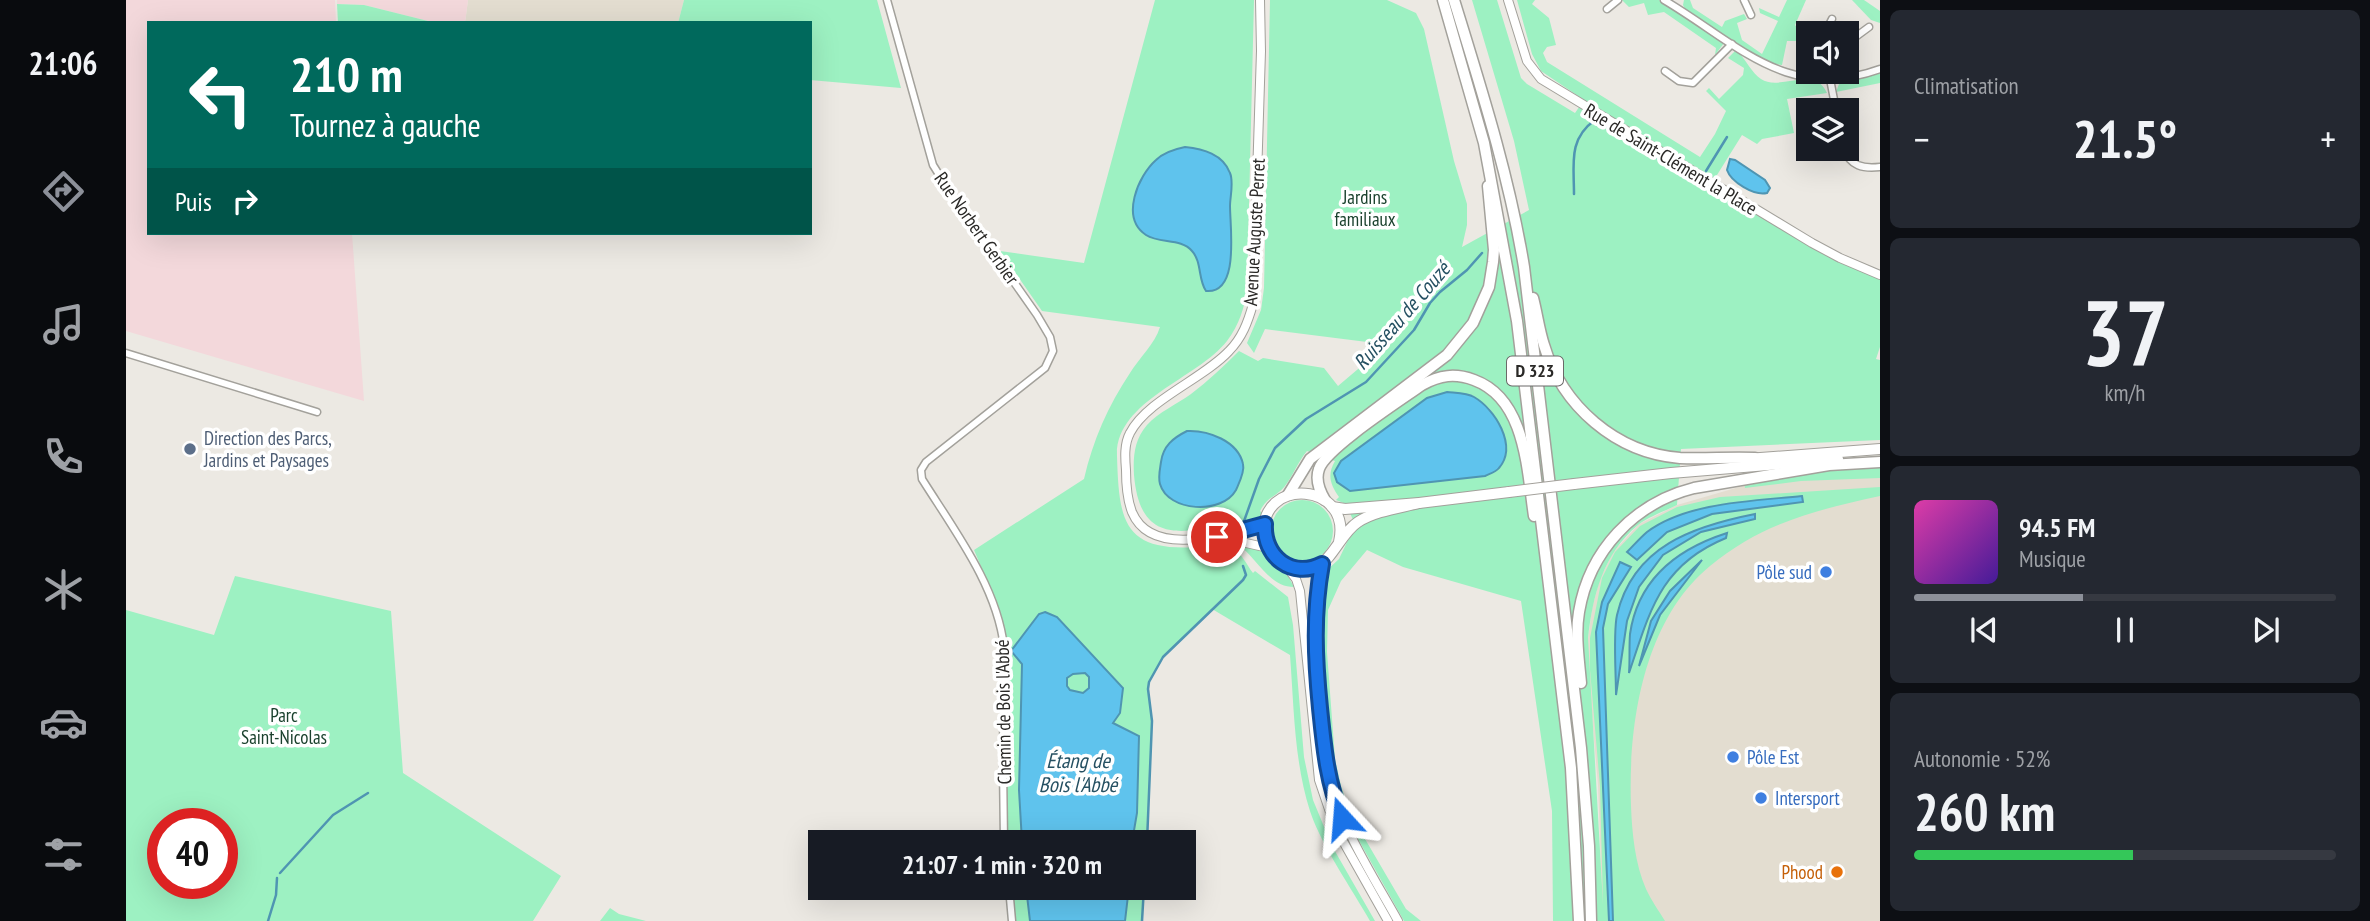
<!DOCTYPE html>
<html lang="fr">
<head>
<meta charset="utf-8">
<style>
  :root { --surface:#171b24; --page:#242831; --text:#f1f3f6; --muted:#9ea1a6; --line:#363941; --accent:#8c9099 }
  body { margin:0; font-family:"PT Sans Narrow",sans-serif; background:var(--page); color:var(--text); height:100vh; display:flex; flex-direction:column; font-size:26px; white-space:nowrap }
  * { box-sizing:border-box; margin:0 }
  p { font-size:23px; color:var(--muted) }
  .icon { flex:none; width:38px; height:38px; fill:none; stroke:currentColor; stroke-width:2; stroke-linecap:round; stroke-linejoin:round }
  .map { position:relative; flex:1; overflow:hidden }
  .side { display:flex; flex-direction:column; gap:10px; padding:10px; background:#0d0f14; width:490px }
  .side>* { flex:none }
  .top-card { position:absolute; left:21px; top:21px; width:665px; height:214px; border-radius:0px; box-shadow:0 7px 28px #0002; background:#00695c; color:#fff; overflow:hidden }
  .controls { position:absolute; left:1670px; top:21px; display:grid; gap:14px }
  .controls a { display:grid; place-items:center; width:63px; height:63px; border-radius:0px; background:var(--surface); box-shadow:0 7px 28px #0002; font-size:35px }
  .speed { position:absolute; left:21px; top:808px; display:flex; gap:14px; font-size:35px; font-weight:700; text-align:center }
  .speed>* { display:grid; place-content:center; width:91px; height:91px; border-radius:50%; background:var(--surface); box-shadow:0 7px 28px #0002; line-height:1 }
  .speed .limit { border:10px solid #d22; background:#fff; color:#111 }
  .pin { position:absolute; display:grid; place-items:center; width:60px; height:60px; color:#fff; margin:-30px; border:4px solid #fff; border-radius:50%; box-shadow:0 2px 7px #0007 }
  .me { position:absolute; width:77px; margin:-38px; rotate:341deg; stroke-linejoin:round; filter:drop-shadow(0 0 5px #0008) }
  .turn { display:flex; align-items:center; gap:24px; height:147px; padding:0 28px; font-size:32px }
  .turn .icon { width:91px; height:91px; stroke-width:2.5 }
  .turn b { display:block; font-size:49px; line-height:60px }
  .then { display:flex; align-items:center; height:66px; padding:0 28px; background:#0003; gap:14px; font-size:26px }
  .big { font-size:52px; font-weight:700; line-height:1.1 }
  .side .card { flex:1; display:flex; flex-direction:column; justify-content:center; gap:10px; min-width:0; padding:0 24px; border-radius:10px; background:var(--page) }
  .side .dial { align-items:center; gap:0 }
  .dial b { font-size:91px; line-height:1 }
  .song { display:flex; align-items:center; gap:21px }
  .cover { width:84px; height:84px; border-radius:10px; background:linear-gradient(135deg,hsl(320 70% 55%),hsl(260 70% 35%)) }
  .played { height:7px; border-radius:4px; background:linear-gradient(90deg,var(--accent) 40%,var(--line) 40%) }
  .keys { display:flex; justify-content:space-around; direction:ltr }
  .heat { display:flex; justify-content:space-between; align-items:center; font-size:38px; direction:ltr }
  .charge { height:10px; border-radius:5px; background:linear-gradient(90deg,#34c759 52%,var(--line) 0) }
  .trip { position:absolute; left:682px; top:830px; width:388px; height:70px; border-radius:0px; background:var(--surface); box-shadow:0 7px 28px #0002; font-weight:700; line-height:70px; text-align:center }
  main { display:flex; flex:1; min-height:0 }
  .tabs { display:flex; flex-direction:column; width:126px; justify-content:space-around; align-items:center; background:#090b0e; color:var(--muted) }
  .tabs .icon { width:49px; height:49px }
  .tabs .on { color:var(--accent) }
  .tabs b { font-size:32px; color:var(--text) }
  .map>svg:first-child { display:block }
  .built { fill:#e3ddd0 }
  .education { fill:#f3d8db }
  .green { fill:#9df1c2; fill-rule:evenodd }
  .water { fill:#5fc3ed; stroke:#4f95b2; stroke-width:2; fill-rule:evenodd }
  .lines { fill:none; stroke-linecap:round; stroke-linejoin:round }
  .stream { stroke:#4f95b2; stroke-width:2.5 }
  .minor-casing { stroke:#a3a19b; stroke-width:9 }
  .tertiary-casing { stroke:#a3a19b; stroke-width:10 }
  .secondary-casing { stroke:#a3a19b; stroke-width:12 }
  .trunk-casing { stroke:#a3a19b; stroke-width:13 }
  .minor { stroke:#fff; stroke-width:6 }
  .tertiary { stroke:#fff; stroke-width:8 }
  .secondary { stroke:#fff; stroke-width:10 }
  .trunk { stroke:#fff; stroke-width:10 }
  .secondary-bridge-casing { stroke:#a3a19b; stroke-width:12; stroke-linecap:butt }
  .secondary-bridge { stroke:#fff; stroke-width:10 }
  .route-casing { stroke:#114b97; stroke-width:18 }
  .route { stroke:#1a73e8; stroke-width:12 }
  .service-dot { fill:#5c6f8a; stroke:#fff; stroke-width:2.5 }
  .shop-dot { fill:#3f7fe0; stroke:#fff; stroke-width:2.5 }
  .food-dot { fill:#e8710a; stroke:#fff; stroke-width:2.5 }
  .labels { text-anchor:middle; stroke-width:7; stroke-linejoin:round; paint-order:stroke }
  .shield { fill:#fff; stroke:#6a6968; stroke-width:2 }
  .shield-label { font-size:18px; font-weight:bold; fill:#2a2927 }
  .street-label { font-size:19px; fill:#2a2927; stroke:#fff }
  .park-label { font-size:19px; fill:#1a412d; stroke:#fff }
  .service-label { font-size:19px; fill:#4e5e75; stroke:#fff; text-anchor:start }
  .shop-label { font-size:19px; fill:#366cbe; stroke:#fff; text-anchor:start }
  .food-label { font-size:19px; fill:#c56008; stroke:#fff; text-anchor:end }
  .water-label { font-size:21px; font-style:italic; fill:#255062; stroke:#fff }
</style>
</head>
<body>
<main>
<nav class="tabs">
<b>21:06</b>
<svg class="icon on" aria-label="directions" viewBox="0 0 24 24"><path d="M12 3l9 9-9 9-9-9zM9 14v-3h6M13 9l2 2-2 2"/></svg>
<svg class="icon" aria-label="music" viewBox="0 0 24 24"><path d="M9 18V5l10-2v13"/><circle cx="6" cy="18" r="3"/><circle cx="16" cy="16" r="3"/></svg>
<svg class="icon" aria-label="phone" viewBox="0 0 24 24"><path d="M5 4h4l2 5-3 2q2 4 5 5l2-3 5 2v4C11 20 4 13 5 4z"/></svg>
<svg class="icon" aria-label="climate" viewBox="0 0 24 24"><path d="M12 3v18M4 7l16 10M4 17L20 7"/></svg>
<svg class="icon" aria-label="car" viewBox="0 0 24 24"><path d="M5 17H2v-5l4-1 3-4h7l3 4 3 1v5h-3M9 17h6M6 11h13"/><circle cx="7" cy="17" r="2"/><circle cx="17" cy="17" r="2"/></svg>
<svg class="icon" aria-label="filters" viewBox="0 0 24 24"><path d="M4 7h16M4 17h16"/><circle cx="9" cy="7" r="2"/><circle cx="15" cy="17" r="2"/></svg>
</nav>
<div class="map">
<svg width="1754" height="921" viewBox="0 0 1754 921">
  <rect width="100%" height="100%" fill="#ece9e3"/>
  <g class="built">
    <path d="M 342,0 L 558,0 L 552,23 L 339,23 Z"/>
    <path d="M 1754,468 L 1754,921 L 1477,921 L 1472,785 L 1462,670 L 1462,638 L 1466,609 L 1474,578 L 1488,551 L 1513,524 L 1551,505 L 1620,485 Z"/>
  </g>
  <g class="education">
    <path d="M 0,0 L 209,0 L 210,23 L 23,23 L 23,233 L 226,233 L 238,401 L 0,331 Z"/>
    <path d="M 211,0 L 342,0 L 339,23 L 310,23 L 238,5 L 211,4 Z"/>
  </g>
  <g class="green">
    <path d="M 558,0 L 751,0 L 775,88 L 684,80 L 684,23 L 552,23 Z"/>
    <path d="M 1029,0 L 1128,0 L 1121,288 C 1119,307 1113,325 1101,341 C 1071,379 989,401 991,456 C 993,521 997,552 1072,547 C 1084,546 1097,543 1108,550 C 1117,555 1120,564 1127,573 L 1129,571 L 1162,597 L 1167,625 L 1178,757 L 1187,800 L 1206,846 L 1249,921 L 1244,921 C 1226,889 1195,845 1184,811 C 1168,761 1168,707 1164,655 L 1086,609 L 1037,657 L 1023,682 L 1022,689 L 1026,721 L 1021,842 L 881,842 L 881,650 L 873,609 L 848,550 L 958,479 C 967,440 982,406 1004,373 C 1013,358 1029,344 1034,327 L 916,311 L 874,251 L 958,263 Z"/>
    <path d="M 1144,0 L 1261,0 L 1290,13 L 1298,29 L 1328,161 L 1341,204 L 1341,225 L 1336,247 L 1403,210 L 1388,141 L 1346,0 L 1371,0 L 1395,78 L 1401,84 L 1449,113 L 1458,100 L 1415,71 L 1406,54 L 1391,0 L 1409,0 L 1406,4 L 1423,18 L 1430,45 L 1421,47 L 1417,53 L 1421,62 L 1574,157 L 1589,134 L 1600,111 L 1580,91 L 1583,88 L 1593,99 L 1617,75 L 1618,68 L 1602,58 L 1609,51 L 1613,53 C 1620,60 1626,73 1635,79 C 1654,92 1688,64 1701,93 L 1661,99 L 1668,133 L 1636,139 L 1631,144 L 1616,135 L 1586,183 L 1647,220 L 1754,275 L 1754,347 L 1750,359 L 1754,360 L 1754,440 L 1555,449 L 1551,505 C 1539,511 1522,517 1512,525 C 1477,554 1467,595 1462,638 L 1477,904 L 1474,786 L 1464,670 L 1464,638 L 1476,578 L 1489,552 L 1514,526 L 1551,507 L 1594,497 L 1754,487 L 1754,496 C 1690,510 1636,523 1584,566 C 1517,621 1502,725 1505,806 C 1506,833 1509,864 1520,889 C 1525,900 1533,911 1539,921 L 1427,921 L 1426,811 L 1395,601 L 1277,567 L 1241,550 L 1215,581 L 1202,610 L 1201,652 L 1209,759 L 1215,786 L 1225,815 L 1280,909 L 1295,921 L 1278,921 L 1227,830 L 1210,788 L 1203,751 L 1194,635 L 1200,585 L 1196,584 L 1199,572 L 1213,559 L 1222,540 L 1231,529 L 1220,504 L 1210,500 L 1213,497 C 1204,484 1201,475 1209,461 L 1181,451 C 1171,463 1167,476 1159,486 C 1150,497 1142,496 1134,511 L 1136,513 L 1132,521 L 1123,526 L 1122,523 C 1069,526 1015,556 1008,475 C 1007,457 1008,440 1021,425 C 1033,412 1051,404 1065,394 C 1082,381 1098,366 1113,351 L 1132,361 L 1137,358 L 1198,368 L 1212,386 L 1245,358 L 1249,343 L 1139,329 L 1128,353 L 1121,343 L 1135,310 L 1138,288 ZM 1321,392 L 1346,395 L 1364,409 L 1377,430 L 1379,453 L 1373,469 L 1208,473 L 1215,461 L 1301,398 ZM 1082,433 L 1102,443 L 1115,478 C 1106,499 1096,505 1073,507 Z"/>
    <path d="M 1496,0 L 1533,0 L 1598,43 L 1589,55 L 1590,48 L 1538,12 L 1522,15 L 1518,3 L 1503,7 Z"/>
    <path d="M 1558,0 L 1564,0 L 1567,8 L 1596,27 L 1599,21 L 1618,14 L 1621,19 L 1611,23 L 1616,40 L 1636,54 L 1652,21 L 1634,13 L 1633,8 L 1653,17 L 1661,0 L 1680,0 L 1669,25 L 1679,37 L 1678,41 L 1661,41 L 1656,65 C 1631,64 1583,25 1560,11 L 1557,5 Z"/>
    <path d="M 1726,0 L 1738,0 L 1754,11 L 1754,23 L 1745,20 Z"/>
    <path d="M 211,4 L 238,5 L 310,23 L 212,23 Z"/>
    <path d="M 1754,72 L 1754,83 L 1710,92 L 1713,84 Z"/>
    <path d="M 1754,467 L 1754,478 L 1675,481 L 1619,488 L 1618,483 L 1703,469 Z"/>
    <circle cx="1176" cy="531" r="31"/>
    <path d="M 1111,544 L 1137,551 L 1146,564 L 1162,576 L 1168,587 C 1142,587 1130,556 1111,544 Z"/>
    <path d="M 109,576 L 265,611 L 277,773 L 435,876 L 407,921 L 0,921 L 0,610 L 88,635 ZM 37,824 L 96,824 L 96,884 L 37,884 Z"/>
    <path d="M 886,887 L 1018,887 L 1016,921 L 889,921 Z"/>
    <path d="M 484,908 L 493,914 L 520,921 L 474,921 Z"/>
  </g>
  <g class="water">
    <path d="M 1059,147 C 1077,149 1097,154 1104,173 C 1108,182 1104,197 1104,206 C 1104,228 1114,294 1080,291 C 1072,280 1076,262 1066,251 C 1055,238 1034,244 1020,235 C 994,218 1012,176 1030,160 C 1038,152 1049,149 1059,147 Z"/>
    <path d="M 1604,159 L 1609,160 L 1639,180 L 1644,188 L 1641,193 C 1628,196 1605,182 1601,170 Z"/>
    <path d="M 1321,392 C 1329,393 1341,393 1348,397 C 1369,409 1392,446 1373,468 C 1370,472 1363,474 1359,476 L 1224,491 L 1211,482 L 1208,473 L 1215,461 L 1301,398 Z"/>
    <path d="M 1061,431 C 1082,430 1112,441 1117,464 C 1119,472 1113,483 1110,490 C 1096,515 1042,512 1034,484 C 1032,477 1034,469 1035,462 C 1037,446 1047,438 1061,431 Z"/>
    <path d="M 1676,496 L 1677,502 L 1586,514 L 1541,532 L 1511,560 L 1501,552 C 1508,545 1514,538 1521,532 C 1561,502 1628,501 1676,496 Z"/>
    <path d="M 1629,514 L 1629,519 L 1575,532 L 1537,555 L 1513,587 L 1501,621 L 1490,695 C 1490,674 1487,633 1491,615 C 1507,546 1568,526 1629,514 Z"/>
    <path d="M 1601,533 L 1600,538 C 1534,565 1524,611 1503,673 C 1504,660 1503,647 1504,634 C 1512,579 1551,549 1601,533 Z"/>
    <path d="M 1576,560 L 1534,615 L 1513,666 L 1525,621 L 1544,591 Z"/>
    <path d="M 1494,562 L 1505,567 L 1482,604 L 1477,628 L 1487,921 L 1483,921 L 1470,632 L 1476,602 Z"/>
    <path d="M 919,612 L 931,617 L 997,688 L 994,713 L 987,723 L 1013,736 L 1011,813 L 1006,842 L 896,842 L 893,790 L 896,664 L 885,651 L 913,614 ZM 959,673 L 963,677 L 963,688 L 957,693 L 944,690 L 941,686 L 941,678 L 947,674 Z"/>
    <path d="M 900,887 L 1003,887 L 999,921 L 904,921 Z"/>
  </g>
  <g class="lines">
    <g class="stream">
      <path d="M 1580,171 L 1601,137"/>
      <path d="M 1448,194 C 1448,164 1442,139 1469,120 L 1572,182"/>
      <path d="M 1117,524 L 1133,479 L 1149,448 L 1180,419 L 1240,382 L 1288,330 L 1304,303 L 1314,292 L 1341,270 L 1356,253"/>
      <path d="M 1021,842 L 1026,721 L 1022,689 L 1023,682 L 1037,657 L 1117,580 L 1120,575 L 1117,566"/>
      <path d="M 154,873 L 207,815 L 242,793"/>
      <path d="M 142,921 L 150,895 L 151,878"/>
      <path d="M 1016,921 L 1018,887"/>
    </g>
    <g class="minor-casing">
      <g id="minor">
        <path d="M 761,0 L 807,165 L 817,181 L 911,315 L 924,337 L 927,351 L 919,368 L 800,462 L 795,470 L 796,479 C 828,530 871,586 878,647 L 877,766 L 878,842"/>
        <path d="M 1538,0 C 1611,43 1661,103 1754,69"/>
        <path d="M 1618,0 L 1625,15"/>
        <path d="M 1481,9 L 1492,0"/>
        <path d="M 1704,33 L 1703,25 L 1706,19"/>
        <path d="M 1720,44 L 1743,27"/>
        <path d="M 1539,71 L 1553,81 L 1567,83 L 1606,44"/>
        <path d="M 1704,79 L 1710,110"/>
        <path d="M 1718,149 C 1724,166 1737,169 1754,167"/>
        <path d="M 0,353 L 191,412"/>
        <path d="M 883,887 L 886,921"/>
      </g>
    </g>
    <g class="tertiary-casing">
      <g id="tertiary">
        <path d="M 1134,0 L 1135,51 L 1127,304 C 1122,322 1116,338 1103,351 C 1077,379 1021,400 1004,433 C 998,444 999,458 1000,470 C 1000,484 1001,499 1006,512 C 1026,560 1102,533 1139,524"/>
        <path d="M 1382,0 L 1401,61 L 1415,79 L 1686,243 L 1714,258 L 1754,275"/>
        <path d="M 1094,537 L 1142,548"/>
        <path d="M 1196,564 L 1189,603 L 1188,628 L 1200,765 C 1212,823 1244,871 1272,921"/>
        <path d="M 1160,566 L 1170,579 L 1174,591 L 1193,780 L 1209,827 L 1262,921"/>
      </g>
    </g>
    <g class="secondary-casing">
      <g id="secondary">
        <path d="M 1621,459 L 1754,449"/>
        <path d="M 1448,484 L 1545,473 L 1712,459"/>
        <path d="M 1206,507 L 1219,509 L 1293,503 L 1383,492"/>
        <path d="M 1213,542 C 1227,482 1134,476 1138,534 C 1140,547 1146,557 1158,564 C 1200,589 1208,537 1232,522 C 1249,511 1273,508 1293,503"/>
      </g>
    </g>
    <g class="trunk-casing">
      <g id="trunk">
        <path d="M 1317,0 L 1358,143 L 1391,321 L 1445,768 L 1453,921"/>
        <path d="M 1328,0 C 1355,88 1383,175 1398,267 L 1455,748 L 1463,846 L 1465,921"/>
        <path d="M 1407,298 C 1411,313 1413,330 1418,345 C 1436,406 1490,453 1554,458 C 1579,459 1604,457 1629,458"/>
        <path d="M 1162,495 L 1184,459 L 1321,355 L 1347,323 L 1363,287 L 1367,262 L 1368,250 L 1362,186"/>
        <path d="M 1199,500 C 1193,490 1189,480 1193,469 C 1200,448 1275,400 1296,385 C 1314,375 1329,373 1348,380 C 1400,399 1401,470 1408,516"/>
        <path d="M 1455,683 C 1453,660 1449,635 1453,612 C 1463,551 1508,503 1568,488 L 1703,465 L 1754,462"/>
      </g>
    </g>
    <use href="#minor" class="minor"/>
    <use href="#tertiary" class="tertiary"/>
    <use href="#secondary" class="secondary"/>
    <use href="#trunk" class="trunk"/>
    <g class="secondary-bridge-casing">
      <path id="secondary-bridge" d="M 1383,492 L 1448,484"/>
    </g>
    <use href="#secondary-bridge" class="secondary-bridge"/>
  </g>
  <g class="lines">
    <g class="route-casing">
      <path id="route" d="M 1091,537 L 1139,524 C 1137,557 1166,579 1196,564 C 1187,614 1189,658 1194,708 C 1198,747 1201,782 1216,818"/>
    </g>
    <use href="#route" class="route"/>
  </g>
  <circle class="service-dot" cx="64" cy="449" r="7"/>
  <g class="shop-dot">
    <circle cx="1700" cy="572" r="7"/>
    <circle cx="1607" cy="757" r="7"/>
    <circle cx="1635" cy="798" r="7"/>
  </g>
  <circle class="food-dot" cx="1711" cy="872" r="7"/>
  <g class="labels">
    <rect class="shield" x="1381" y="356.5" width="56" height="29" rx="5"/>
    <g class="shield-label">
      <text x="1409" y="377">D 323</text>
    </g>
    <g class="street-label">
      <text transform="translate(1545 159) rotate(31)" y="7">Rue de Saint-Clément la Place</text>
      <text transform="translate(851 228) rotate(55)" y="7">Rue Norbert Gerbier</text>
      <text transform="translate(1128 232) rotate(-87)" y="7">Avenue Auguste Perret</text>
      <text transform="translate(877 712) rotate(-91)" y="7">Chemin de Bois l'Abbé</text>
    </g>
    <g class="park-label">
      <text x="1239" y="204">Jardins<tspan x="1239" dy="22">familiaux</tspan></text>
      <text x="158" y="722">Parc<tspan x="158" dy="22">Saint-Nicolas</tspan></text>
    </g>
    <g class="service-label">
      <text x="78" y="445">Direction des Parcs,<tspan x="78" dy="22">Jardins et Paysages</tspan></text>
    </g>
    <g class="shop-label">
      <text x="1686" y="579" text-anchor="end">Pôle sud</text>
      <text x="1621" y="764">Pôle Est</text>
      <text x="1649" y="805">Intersport</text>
    </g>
    <g class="food-label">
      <text x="1697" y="879">Phood</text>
    </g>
    <g class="water-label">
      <text transform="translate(1276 316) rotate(-49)" y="7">Ruisseau de Couzé</text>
      <text x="952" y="768">Étang de<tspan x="952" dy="24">Bois l'Abbé</tspan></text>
    </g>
  </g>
</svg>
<div class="controls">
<a><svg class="icon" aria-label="sound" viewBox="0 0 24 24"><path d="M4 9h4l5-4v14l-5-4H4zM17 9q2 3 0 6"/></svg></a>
<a><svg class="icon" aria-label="layers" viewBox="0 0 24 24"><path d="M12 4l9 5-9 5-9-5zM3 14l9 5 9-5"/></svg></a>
</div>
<div class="speed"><div class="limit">40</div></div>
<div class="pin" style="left:1091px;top:537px;background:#d93025"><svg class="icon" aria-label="arrive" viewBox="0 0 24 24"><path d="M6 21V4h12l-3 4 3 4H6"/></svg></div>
<svg class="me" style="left:1216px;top:818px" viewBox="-20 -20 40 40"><path d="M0-17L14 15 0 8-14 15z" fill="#1a73e8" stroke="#fff" stroke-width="4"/></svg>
<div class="trip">21:07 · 1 min · 320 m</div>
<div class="top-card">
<div class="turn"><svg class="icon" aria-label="left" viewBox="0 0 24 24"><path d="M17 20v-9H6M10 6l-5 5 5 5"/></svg><div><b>210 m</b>Tournez à gauche</div></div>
<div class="then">Puis<svg class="icon" aria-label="right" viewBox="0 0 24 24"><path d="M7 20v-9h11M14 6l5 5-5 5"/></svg></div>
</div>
</div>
<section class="side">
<div class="card"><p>Climatisation</p>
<div class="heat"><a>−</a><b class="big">21.5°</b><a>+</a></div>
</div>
<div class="card dial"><b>37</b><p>km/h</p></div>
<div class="card">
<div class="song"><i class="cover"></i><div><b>94.5 FM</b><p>Musique</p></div></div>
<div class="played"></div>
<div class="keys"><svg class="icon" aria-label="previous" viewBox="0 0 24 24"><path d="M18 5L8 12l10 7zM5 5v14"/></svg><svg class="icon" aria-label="pause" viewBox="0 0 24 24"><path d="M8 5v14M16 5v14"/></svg><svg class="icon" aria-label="next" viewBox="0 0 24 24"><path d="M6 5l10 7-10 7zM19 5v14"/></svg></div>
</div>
<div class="card"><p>Autonomie · 52%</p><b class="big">260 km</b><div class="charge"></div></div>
</section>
</main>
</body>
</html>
